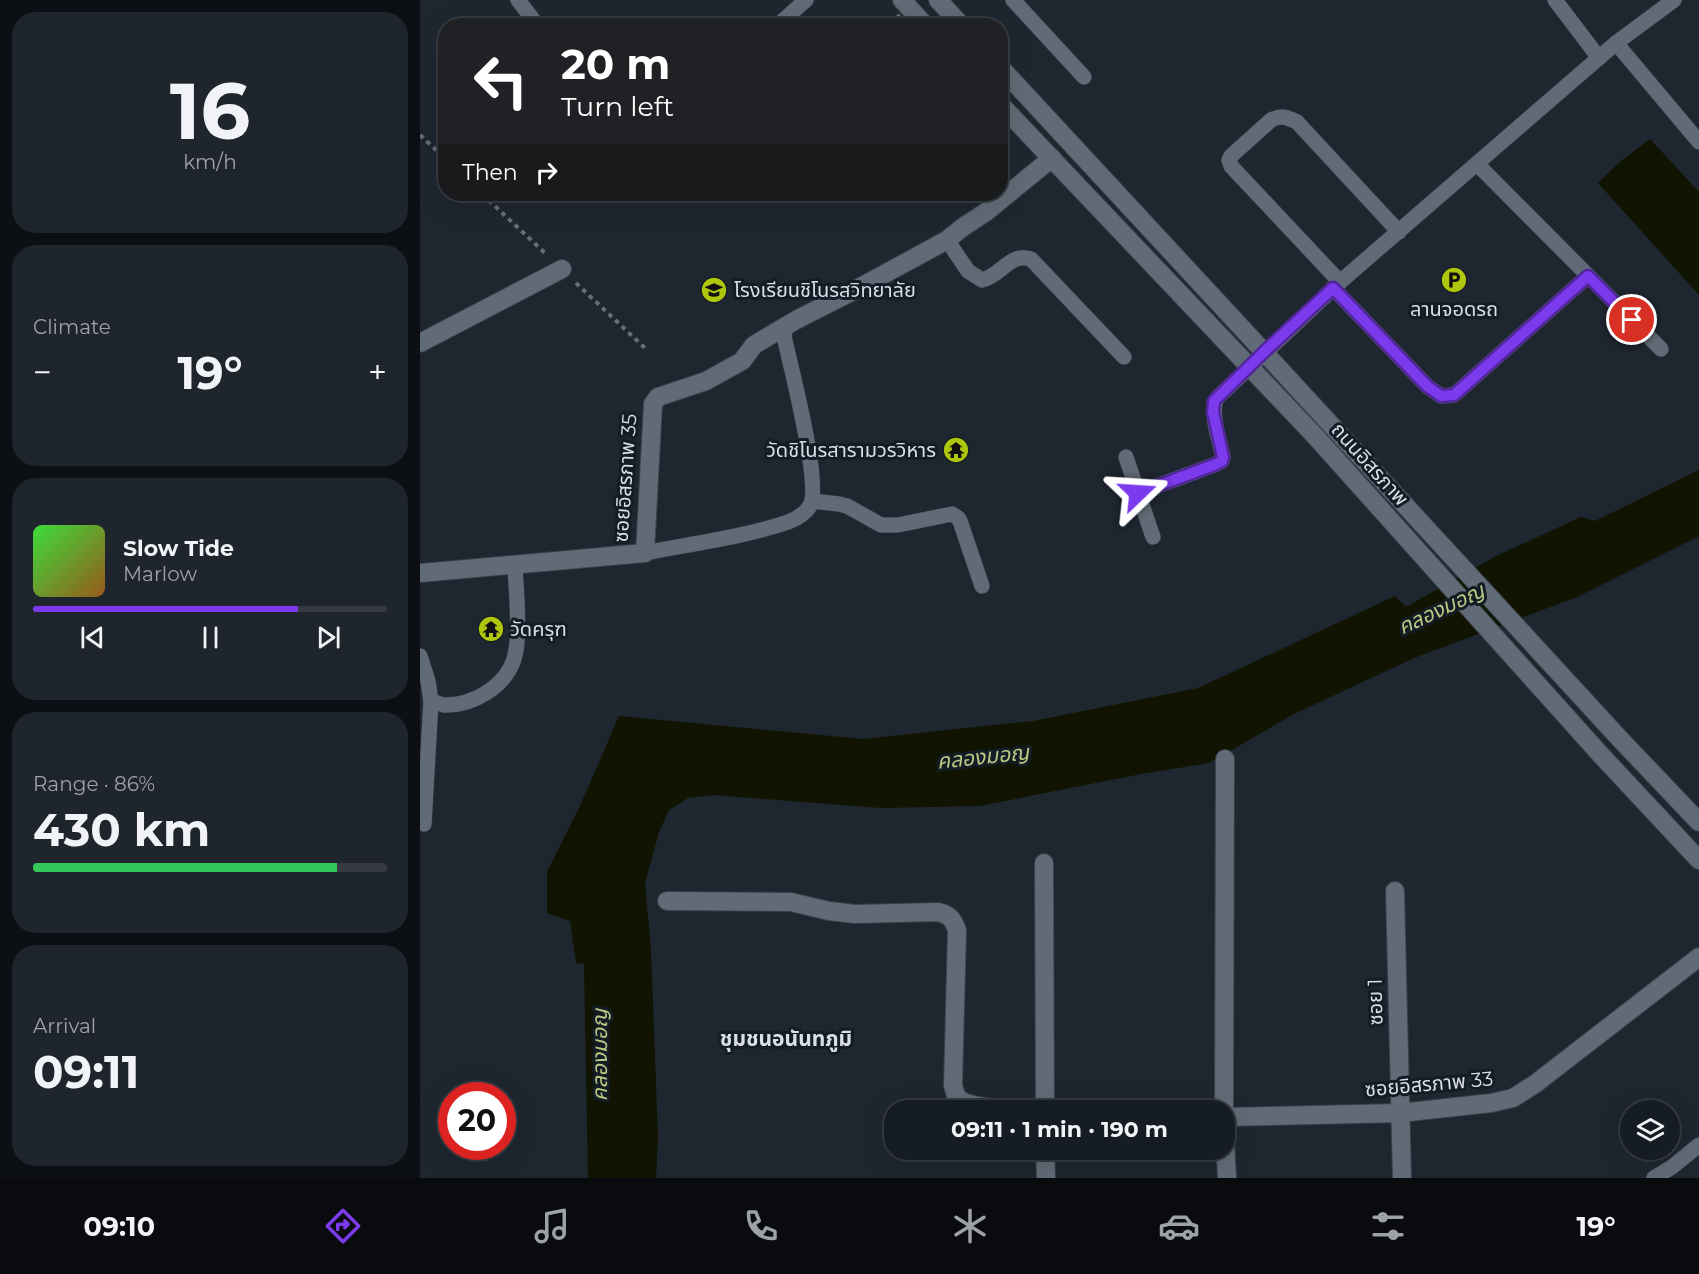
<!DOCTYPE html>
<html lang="en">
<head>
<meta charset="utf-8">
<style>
  :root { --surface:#161c24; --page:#1f252c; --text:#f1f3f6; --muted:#9ea1a6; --line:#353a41; --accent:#7c3aed }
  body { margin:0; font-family:Montserrat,"Noto Sans Thai",sans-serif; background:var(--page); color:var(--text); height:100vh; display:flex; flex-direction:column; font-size:22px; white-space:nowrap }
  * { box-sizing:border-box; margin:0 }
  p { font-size:20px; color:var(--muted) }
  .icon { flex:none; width:33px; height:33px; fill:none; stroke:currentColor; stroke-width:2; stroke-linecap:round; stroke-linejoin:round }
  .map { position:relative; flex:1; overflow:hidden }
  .sheet { display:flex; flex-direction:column; gap:12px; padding:12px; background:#0c0f14; width:420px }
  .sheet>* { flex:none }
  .banner { position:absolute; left:18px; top:18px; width:570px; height:183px; border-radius:24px; box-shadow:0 6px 24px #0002,0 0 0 2px var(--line); background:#202124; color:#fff; overflow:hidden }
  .tools { position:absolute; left:1200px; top:1100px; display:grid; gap:12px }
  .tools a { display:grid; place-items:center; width:60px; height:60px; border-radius:50%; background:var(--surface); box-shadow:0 6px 24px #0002,0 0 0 2px var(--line); font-size:30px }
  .speed { position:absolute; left:18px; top:1082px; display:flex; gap:12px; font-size:30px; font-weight:700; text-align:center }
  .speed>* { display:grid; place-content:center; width:78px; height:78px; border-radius:50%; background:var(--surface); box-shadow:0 6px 24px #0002,0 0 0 2px var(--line); line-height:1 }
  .speed .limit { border:9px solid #d22; background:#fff; color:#111 }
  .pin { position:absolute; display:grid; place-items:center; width:51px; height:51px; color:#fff; margin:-26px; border:3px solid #fff; border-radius:50%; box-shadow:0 2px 6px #0007 }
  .me { position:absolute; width:66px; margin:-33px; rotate:70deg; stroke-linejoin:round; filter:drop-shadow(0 0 4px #0008) }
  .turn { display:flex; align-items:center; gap:21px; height:126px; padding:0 24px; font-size:27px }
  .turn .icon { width:78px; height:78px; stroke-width:2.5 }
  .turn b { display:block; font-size:42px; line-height:51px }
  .then { display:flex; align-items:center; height:57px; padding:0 24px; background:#0003; gap:12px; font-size:22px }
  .big { font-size:45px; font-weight:700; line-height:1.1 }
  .sheet .widget { flex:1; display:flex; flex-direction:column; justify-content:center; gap:9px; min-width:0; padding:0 21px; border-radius:24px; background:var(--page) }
  .sheet .dial { align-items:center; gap:0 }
  .dial b { font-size:78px; line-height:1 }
  .song { display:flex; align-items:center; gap:18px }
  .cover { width:72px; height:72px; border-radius:9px; background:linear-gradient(135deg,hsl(120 70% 55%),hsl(30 70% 35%)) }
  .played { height:6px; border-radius:3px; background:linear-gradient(90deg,var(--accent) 75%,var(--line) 75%) }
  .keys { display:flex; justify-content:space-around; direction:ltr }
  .heat { display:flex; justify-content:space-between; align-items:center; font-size:33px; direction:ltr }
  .charge { height:9px; border-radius:4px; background:linear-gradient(90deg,#34c759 86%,var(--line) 0) }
  .trip { position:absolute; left:464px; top:1100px; width:351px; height:60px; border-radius:24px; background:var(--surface); box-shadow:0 6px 24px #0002,0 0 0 2px var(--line); font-weight:700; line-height:60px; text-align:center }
  .menu { display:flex; height:96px; justify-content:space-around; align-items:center; background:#090b0e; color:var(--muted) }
  .menu .icon { width:42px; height:42px }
  .menu .selected { color:var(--accent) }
  .menu b { font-size:27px; color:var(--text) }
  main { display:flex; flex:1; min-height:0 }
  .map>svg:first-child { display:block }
  .water { fill:#101400 }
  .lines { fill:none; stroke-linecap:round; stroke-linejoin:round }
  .lane-casing { stroke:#3a414a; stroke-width:16 }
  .street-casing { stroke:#3a414a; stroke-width:20 }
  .secondary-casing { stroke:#3a414a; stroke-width:20 }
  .path { stroke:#676e77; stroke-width:4; stroke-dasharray:4.5 4.5; stroke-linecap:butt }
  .lane { stroke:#616b77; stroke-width:15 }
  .street { stroke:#616b77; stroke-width:18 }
  .secondary { stroke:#616b77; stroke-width:18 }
  .path-bridge { stroke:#676e77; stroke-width:4; stroke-dasharray:4.5 4.5; stroke-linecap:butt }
  .route-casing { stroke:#51269a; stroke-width:15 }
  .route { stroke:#7c3aed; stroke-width:10 }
  .labels { text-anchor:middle; stroke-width:6; stroke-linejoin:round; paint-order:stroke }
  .poi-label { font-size:20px; fill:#dadfe7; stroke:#141c26; text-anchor:start }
  .street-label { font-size:20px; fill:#dadfe7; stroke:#141c26 }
  .water-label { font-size:21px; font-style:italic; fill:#bbca83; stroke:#141c26 }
  .neighbourhood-label { font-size:21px; font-weight:bold; fill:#dadfe7; stroke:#141c26 }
</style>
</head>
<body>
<main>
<section class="sheet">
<div class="widget dial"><b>16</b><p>km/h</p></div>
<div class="widget"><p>Climate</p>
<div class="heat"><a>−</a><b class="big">19°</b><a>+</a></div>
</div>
<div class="widget">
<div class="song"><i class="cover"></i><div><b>Slow Tide</b><p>Marlow</p></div></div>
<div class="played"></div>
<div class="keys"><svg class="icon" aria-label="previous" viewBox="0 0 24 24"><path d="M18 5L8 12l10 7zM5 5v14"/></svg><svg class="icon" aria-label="pause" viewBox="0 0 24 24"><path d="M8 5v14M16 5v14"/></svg><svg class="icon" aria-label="next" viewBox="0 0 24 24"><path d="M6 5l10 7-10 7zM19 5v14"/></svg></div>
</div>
<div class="widget"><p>Range · 86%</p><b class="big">430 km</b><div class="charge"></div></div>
<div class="widget"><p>Arrival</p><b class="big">09:11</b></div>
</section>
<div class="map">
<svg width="1279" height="1178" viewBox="0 0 1279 1178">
  <rect width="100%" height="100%" fill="#1e2630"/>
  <g class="water">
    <path d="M 1230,139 L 1279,192 L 1279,295 L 1178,183 L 1201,161 Z"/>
    <path d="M 1279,470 L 1279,536 L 1157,597 L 994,658 L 874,714 L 789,763 L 721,774 L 560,806 L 461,808 L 294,795 L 268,798 L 249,810 L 239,832 L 225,883 L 231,950 L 238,1137 L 236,1178 L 168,1178 L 164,964 L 156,963 L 150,921 L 127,913 L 127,872 L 160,806 L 199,716 L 443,739 L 613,721 L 778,688 L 975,596 L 986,607 L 1076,556 L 1161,517 L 1175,521 Z"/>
  </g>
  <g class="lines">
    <g class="lane-casing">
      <g id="lane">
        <path d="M 98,0 L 118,26"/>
        <path d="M 593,0 L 664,77"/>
        <path d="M 1135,0 L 1179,58"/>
        <path d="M 357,26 L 386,0"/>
        <path d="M 1196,43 L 1279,142"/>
        <path d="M 1057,164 L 1241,349"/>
        <path d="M 527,240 L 548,271 L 562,280 C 581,276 590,252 611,259 L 704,357"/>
        <path d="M 920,282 L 811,166 L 809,160 L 811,156 L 851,120 C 862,115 867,117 877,122 L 979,232"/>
        <path d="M 913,288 L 1007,386 L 1021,396 L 1034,395 L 1168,276"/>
        <path d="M 706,457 L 718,493 L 794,465 L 802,461 L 803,457 C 800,442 788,409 798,397 L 920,282 L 1196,43 L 1254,0"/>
        <path d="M 718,493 L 733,537"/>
        <path d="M 392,501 L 419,504 L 427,506 L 461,525 L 478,525 L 532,514 L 538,518 L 540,521 L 562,586"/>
        <path d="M 225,553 C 270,544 325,537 368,522 C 376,519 385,514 390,506 C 402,484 370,365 364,336 L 366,326"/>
        <path d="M 0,656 L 8,681 L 11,701 C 15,702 20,704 24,705 C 52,706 85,687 94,659 C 101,637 96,590 95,566"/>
        <path d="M 4,824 L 11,701"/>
        <path d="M 1234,1178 L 1252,1167 L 1279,1145"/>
      </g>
    </g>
    <g class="street-casing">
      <g id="street">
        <path d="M 0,343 L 142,269"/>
        <path d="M 0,573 L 225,553 L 233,404 L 238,397 L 286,381 L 322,361 L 334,345 L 376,320 L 435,290 L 527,240 L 543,227 L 566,212 L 632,158"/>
        <path d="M 624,863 L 625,1110"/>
        <path d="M 975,891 L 982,1178"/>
        <path d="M 247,901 L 371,902 L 409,911 L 435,914 L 518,912 C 530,915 533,919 537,930 L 533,1085 C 534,1090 535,1095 539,1099 C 548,1107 576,1108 588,1110"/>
        <path d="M 804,1110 L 805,759"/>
        <path d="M 804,1117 L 980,1113 L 1071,1103 L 1093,1098 L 1115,1084 L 1279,957"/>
        <path d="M 804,1122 L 807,1178"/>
        <path d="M 625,1149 L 626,1178"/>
      </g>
    </g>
    <g class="secondary-casing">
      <g id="secondary">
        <path d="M 482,0 L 506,26"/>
        <path d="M 518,0 L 542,26"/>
        <path d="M 580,67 L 844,352 L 1200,739 L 1279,822"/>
        <path d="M 580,104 L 896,437 L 1180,754 L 1279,860"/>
      </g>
    </g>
    <g class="path">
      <path d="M 0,135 L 26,159"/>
      <path d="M 62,194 L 125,253"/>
      <path d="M 156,283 L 226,349"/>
    </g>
    <use href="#lane" class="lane"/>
    <use href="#street" class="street"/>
    <use href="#secondary" class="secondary"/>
    <path class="path-bridge" d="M 470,24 L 496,0"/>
  </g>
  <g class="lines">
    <g class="route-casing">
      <path id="route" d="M 718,493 L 794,465 L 802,461 L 803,457 L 793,412 L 794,401 L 844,352 L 913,288 L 1007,386 L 1021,396 L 1034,395 L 1168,276 L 1212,320"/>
    </g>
    <use href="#route" class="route"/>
  </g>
  <defs>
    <g id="parking-disc" transform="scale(1.35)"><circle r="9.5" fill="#aec60b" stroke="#141c26"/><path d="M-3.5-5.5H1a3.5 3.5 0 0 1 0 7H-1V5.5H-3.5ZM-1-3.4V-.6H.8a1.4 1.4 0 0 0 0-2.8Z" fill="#111"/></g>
    <g id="school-disc" transform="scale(1.35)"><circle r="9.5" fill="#aec60b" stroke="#141c26"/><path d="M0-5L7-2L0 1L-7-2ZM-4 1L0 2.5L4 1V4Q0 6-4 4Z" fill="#111"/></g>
    <g id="temple-disc" transform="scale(1.35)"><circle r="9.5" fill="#aec60b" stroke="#141c26"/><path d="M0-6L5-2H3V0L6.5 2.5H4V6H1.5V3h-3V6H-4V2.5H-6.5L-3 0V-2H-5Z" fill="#111"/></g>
  </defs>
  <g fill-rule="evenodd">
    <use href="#parking-disc" x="1034" y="280"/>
    <use href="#school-disc" x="294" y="290"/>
    <use href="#temple-disc" x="536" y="450"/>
    <use href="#temple-disc" x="71" y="629"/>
  </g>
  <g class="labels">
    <g class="poi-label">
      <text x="314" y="297">โรงเรียนชิโนรสวิทยาลัย</text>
      <text x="1034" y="316" text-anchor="middle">ลานจอดรถ</text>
      <text x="516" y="457" text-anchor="end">วัดชิโนรสารามวรวิหาร</text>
      <text x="90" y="636">วัดครุฑ</text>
    </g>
    <g class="street-label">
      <text transform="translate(950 464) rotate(48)" y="7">ถนนอิสรภาพ</text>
      <text transform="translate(205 478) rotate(-86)" y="7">ซอยอิสรภาพ 35</text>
      <text transform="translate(955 1002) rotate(-91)" y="7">ซอย 1</text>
      <text transform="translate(1009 1084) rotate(-5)" y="7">ซอยอิสรภาพ 33</text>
    </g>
    <g class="water-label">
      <text transform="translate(1021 609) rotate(-25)" y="7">คลองมอญ</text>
      <text transform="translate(563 757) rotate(-6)" y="7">คลองมอญ</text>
      <text transform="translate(180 1055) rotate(-90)" y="7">คลองมอญ</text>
    </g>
    <g class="neighbourhood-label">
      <text x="366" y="1046">ชุมชนอนันทภูมิ</text>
    </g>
  </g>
</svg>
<div class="tools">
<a><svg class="icon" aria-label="layers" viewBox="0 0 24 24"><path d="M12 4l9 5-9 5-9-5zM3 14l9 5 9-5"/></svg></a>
</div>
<div class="speed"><div class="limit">20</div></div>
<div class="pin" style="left:1212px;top:320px;background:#d93025"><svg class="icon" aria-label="arrive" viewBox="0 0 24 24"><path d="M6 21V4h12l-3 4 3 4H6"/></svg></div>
<svg class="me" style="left:718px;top:493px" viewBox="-20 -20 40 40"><path d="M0-17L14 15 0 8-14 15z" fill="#7c3aed" stroke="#fff" stroke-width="4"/></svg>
<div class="trip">09:11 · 1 min · 190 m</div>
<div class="banner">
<div class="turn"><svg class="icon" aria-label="left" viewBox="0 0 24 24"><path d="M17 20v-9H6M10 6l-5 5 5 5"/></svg><div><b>20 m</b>Turn left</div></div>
<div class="then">Then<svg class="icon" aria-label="right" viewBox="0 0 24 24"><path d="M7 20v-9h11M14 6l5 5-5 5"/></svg></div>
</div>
</div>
</main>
<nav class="menu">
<b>09:10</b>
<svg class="icon selected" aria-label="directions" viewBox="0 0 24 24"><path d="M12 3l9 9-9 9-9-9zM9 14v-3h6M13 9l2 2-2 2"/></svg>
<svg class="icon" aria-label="music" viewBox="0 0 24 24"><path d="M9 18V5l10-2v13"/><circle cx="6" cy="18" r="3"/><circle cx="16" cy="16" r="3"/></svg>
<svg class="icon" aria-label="phone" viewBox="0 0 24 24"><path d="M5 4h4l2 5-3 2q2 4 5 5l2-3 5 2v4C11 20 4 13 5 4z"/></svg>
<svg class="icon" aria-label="climate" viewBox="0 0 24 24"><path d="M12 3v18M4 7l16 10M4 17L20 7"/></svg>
<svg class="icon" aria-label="car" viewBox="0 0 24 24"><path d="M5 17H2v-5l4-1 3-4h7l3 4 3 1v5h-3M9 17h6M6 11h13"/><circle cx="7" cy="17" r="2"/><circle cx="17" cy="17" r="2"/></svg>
<svg class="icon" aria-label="filters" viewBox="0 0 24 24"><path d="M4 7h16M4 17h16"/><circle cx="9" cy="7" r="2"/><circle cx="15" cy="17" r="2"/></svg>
<b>19°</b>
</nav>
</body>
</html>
